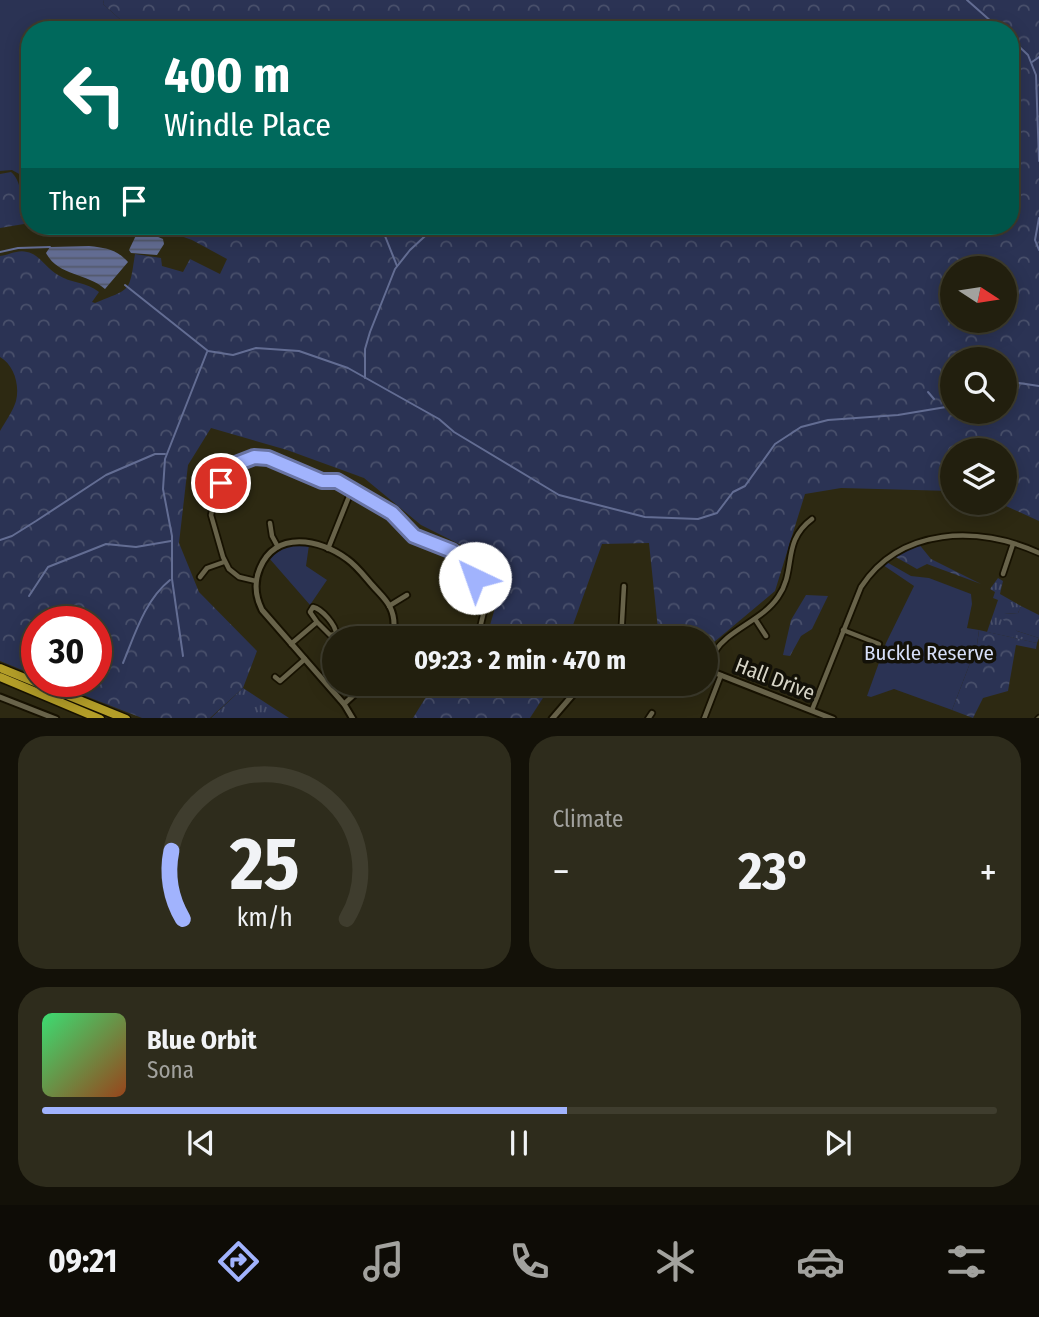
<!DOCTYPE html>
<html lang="en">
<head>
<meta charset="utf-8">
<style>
  :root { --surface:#221f0e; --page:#2e2c1c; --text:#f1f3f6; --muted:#a2a29e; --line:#3f3d2e; --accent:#a1b3fd }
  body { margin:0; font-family:"Fira Sans Condensed",sans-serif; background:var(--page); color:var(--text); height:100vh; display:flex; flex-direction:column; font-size:26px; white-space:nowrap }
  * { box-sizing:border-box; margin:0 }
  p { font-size:23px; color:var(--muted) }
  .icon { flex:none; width:38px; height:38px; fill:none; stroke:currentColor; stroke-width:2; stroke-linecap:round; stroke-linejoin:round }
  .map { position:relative; height:718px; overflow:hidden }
  .details { display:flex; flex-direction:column; gap:18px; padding:18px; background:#131108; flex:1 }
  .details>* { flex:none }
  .hud { position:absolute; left:21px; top:21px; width:998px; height:214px; border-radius:28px; box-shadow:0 4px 18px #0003,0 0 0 2px var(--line); background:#00695c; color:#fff; overflow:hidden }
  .needle { width:46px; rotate:102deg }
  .fabs { position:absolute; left:940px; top:256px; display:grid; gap:14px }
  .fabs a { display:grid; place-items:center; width:77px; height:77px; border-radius:50%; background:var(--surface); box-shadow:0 4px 18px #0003,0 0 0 2px var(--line); font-size:35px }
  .speed { position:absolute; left:21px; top:606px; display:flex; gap:14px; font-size:35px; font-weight:700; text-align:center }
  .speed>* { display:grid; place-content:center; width:91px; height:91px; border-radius:50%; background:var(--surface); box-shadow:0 4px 18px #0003,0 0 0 2px var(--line); line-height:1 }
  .speed .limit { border:10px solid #d22; background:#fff; color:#111 }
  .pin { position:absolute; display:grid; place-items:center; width:60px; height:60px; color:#fff; margin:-30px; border:4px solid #fff; border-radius:50%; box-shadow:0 2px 7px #0007 }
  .me { position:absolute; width:77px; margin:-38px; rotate:318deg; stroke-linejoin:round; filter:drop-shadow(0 0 5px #0008) }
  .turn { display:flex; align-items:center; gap:24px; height:147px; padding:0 28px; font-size:32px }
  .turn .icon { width:91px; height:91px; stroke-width:2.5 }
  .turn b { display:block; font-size:49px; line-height:60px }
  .then { display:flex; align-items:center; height:66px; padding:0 28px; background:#0003; gap:14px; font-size:26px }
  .big { font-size:52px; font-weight:700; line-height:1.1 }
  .details .tile { flex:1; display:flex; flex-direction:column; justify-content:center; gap:10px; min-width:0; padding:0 24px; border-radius:28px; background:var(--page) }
  .details .dial { align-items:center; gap:0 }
  .dial svg { height:182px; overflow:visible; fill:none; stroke:var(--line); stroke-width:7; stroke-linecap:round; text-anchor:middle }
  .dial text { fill:var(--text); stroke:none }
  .song { display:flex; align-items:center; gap:21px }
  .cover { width:84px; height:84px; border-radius:10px; background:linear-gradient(135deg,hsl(140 70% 55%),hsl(20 70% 35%)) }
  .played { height:7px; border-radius:4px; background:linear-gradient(90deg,var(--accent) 55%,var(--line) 55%) }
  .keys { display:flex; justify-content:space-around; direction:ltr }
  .heat { display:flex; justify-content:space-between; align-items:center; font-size:38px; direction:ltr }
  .details .tiles { flex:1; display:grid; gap:18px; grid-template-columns:1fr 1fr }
  .tile:last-child { grid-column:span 2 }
  .trip { position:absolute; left:322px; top:626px; width:396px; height:70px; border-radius:35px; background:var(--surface); box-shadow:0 4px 18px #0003,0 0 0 2px var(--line); font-weight:700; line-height:70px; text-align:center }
  .tabs { display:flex; height:112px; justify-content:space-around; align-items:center; background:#0e0c06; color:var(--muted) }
  .tabs .icon { width:49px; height:49px }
  .tabs .selected { color:var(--accent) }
  .tabs b { font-size:32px; color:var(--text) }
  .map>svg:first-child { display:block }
  .grass { fill:url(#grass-tufts) }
  .forest { fill:url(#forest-crowns); fill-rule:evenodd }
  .park { fill:#2b3354 }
  .water { fill:url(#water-rules) }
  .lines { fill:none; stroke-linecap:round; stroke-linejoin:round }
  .stream { stroke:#636d93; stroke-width:2 }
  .minor-casing { stroke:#161100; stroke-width:8 }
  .tertiary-casing { stroke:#161100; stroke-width:9 }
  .trunk-casing { stroke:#161100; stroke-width:11 }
  .minor { stroke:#68634a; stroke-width:4.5 }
  .tertiary { stroke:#68634a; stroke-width:5 }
  .trunk { stroke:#b39e28; stroke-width:8 }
  .route-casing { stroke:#6974a4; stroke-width:18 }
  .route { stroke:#a1b3fd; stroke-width:12 }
  .labels { text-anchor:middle; stroke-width:7; stroke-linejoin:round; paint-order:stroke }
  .park-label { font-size:21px; fill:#d7dff9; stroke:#131108 }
  .street-label { font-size:21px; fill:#d8d6c8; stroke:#131108 }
</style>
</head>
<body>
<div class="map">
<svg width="1039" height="719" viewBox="0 0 1039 719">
  <defs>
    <pattern id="grass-tufts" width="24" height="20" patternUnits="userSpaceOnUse" patternTransform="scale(1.75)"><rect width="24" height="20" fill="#2b3354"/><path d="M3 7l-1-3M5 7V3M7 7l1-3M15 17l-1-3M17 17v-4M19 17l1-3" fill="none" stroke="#49506b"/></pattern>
    <pattern id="forest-crowns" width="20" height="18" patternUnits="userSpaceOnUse" patternTransform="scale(1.75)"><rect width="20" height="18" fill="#2b3354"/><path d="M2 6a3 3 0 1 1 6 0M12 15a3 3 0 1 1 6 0" fill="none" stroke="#49506b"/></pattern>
    <pattern id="water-rules" width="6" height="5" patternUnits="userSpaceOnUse" patternTransform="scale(1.75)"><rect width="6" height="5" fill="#636d93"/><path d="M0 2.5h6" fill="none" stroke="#54596c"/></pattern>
  </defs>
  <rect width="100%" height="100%" fill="#2d2912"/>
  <g class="grass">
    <path d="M 998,578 L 1003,581 L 1000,594 L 1021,606 L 1018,613 L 1004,614 L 1017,631 L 1039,638 L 1037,643 L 987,632 L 998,600 L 993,598 L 995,592 L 990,589 Z"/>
    <path d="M 243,688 L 289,718 L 210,719 Z"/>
  </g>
  <g class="forest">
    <path d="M 104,0 L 1039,0 L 1039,521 L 997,502 L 1004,502 L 1004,450 L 952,450 L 952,491 L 841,488 L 805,494 L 775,591 L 713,643 L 705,658 L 705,639 L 659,639 L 649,543 L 602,544 L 568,639 L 486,639 L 499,594 L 489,559 L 421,525 L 364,478 L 287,450 L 211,428 L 188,465 L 179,543 L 199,592 L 257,651 L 243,688 L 210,718 L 142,718 L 47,681 L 96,681 L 96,621 L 37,621 L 37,676 L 0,661 L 0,431 C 5,422 13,411 16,401 C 20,385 14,365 0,357 L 0,256 C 9,255 18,249 27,252 C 39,254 47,269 58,275 C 70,283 87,282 99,292 L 92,302 L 95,303 C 131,288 129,294 135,254 L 161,258 L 162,266 L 183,272 L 190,259 L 220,274 L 227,259 L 192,240 L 164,230 L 163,226 L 1010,226 L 1010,30 L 132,30 L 103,4 ZM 952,268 L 1004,268 L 1004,320 L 952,320 ZM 952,359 L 1004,359 L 1004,411 L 952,411 Z"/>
    <path d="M 11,172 C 22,181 19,198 30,208 L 30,223 L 0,228 L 0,174 Z"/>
    <path d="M 918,543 L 931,559 L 981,584 L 927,564 L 917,569 L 892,555 Z"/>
    <path d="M 806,595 L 828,596 L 812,629 L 801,636 L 790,656 L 783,655 L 791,620 Z"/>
    <path d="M 1021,606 L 1039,615 L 1039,638 L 1017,631 L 1002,619 L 1004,614 L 1018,613 Z"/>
    <path d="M 979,630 L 1037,643 L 1036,649 L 1016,645 L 1008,691 L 983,698 L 973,718 L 952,710 L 977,645 Z"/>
    <path d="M 434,684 L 552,684 L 530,718 L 413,718 Z"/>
  </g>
  <g class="park">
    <path d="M 0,0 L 104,0 L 103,4 L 132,30 L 30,30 L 30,180 L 12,170 L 0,171 Z"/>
    <path d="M 302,544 L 309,545 L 306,566 L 327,580 L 310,605 L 269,558 L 287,546 Z"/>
    <path d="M 883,560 L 911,576 L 929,578 L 971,594 L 972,604 L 967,628 L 979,630 L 977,645 L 952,710 L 894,689 L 871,697 L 867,696 L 886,643 L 914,586 L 880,563 Z"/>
  </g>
  <g class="water">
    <path d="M 139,229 L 163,239 L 164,244 L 157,255 L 131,253 L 129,250 Z"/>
    <path d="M 89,246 C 106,248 116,249 128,262 L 105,289 C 87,273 58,276 46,253 L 50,247 Z"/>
  </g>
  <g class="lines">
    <g class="stream">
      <path d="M 967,0 L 1001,30"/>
      <path d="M 769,30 L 772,22"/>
      <path d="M 1010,38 L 1028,55 L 1036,75 L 1039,161"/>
      <path d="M 1032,62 L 1039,57"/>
      <path d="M 1039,218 L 1035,240 L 1039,250"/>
      <path d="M 381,226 L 397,266"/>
      <path d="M 0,252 L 18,248 L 50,247"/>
      <path d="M 125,285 L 208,351 L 233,355 L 256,348 L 299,351 L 348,368 L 439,419 L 454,432 L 559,495 L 645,517 L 698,519 L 717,513 L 733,492 L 745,486 L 775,444 L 801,427 L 828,420 L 898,415 L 952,406"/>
      <path d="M 365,378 L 365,349 L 370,332 L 395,269 L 410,250 L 436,226"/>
      <path d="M 1004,388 L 1019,383 L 1039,386"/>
      <path d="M 928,392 L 934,399"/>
      <path d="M 0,540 L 12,536 L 36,521 L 106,475 L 155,454 L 165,454"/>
      <path d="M 29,596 L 48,567 L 106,544 L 136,547 L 171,541"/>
      <path d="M 183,656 L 172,579 L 172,536 L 163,489 L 165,459 L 207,352"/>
      <path d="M 123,663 C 135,634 145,600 170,580"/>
    </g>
    <g class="minor-casing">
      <g id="minor">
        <path d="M 270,523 L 272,536 L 278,547"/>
        <path d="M 328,549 L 352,489"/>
        <path d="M 1003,574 L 1013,544"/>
        <path d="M 200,577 L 207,568 L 224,562"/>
        <path d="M 256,581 L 239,577 L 229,569 L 223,557 L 211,515 L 216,493 L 229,472 L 240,461 L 254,457 L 269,458 L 322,481 L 340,483 L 392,513 L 414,536 L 452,551 L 474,573 L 474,584 L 481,593 L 484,611 L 480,628 L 473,639"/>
        <path d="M 389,606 L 407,595"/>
        <path d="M 755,619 L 766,636"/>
        <path d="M 843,630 L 879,644"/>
        <path d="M 621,639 L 624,586"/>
        <path d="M 291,644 L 317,622 L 310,612 L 313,607 C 322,609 336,625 336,634 L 330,635 L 317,622"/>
        <path d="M 705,668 C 711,657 717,646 727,638 C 744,624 766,615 778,597 C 797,570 781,542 812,519"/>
        <path d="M 275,677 L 280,681 L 305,659"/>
        <path d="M 812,710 L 861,587 C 900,527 979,525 1039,553"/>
        <path d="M 648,719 L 652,713"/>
        <path d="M 704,719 L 721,675"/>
        <path d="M 1038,719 L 1039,718"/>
      </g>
    </g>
    <g class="tertiary-casing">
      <g id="tertiary">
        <path d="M 705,669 L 833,719"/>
        <path d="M 0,697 L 56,719"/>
        <path d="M 344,704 L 366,684"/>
        <path d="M 353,719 L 344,704 L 262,610 C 255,596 254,582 260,568 C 276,530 320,539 347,559 C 357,566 365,577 373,586 C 379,593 386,599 390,607 C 395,617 395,628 392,639"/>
        <path d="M 552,719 L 582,684"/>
      </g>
    </g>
    <g class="trunk-casing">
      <g id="trunk">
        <path d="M 0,668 L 126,719"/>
        <path d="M 0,677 L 100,719"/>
      </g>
    </g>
    <use href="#minor" class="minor"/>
    <use href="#tertiary" class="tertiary"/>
    <use href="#trunk" class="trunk"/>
  </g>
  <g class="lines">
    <g class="route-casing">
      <path id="route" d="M 221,483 L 236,464 L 254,457 L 268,458 L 322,481 L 337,481 L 392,513 L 414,536 L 452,551 L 473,571 L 475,578"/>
    </g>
    <use href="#route" class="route"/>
  </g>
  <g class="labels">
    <g class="park-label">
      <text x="929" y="660">Buckle Reserve</text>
    </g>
    <g class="street-label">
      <text transform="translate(775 679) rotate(21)" y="7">Hall Drive</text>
    </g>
  </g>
</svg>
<div class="fabs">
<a><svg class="needle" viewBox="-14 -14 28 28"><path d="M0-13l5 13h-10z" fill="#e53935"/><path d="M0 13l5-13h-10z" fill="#a2a29e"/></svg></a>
<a><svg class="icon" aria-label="search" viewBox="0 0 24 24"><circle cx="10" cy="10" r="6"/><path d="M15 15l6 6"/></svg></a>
<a><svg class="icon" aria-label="layers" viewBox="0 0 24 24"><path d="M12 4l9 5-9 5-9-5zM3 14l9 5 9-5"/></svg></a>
</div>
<div class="speed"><div class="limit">30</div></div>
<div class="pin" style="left:221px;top:483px;background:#d93025"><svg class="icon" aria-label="arrive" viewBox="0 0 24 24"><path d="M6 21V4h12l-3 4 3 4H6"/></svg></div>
<svg class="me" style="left:475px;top:578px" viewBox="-20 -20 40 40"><circle r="19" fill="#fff"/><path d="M0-13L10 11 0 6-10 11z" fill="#a1b3fd"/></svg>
<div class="trip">09:23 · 2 min · 470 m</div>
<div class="hud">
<div class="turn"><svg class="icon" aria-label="left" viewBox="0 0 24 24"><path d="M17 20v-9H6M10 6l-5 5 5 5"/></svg><div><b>400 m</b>Windle Place</div></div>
<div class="then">Then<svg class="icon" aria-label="arrive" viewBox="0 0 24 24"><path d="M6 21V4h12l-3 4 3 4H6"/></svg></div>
</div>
</div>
<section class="details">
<div class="tiles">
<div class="tile dial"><svg viewBox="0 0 100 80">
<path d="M14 69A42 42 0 1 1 86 69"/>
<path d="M14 69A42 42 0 0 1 9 39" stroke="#a1b3fd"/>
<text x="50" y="56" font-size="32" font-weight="700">25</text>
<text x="50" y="72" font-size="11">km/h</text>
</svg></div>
<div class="tile"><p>Climate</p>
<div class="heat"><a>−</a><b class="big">23°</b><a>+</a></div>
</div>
<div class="tile">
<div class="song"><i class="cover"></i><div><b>Blue Orbit</b><p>Sona</p></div></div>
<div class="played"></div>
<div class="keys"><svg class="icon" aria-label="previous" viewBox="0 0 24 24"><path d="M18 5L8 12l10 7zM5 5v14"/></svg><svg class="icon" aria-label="pause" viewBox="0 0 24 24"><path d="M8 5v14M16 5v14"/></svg><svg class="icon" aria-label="next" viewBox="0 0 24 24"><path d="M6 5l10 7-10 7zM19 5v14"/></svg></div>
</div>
</div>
</section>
<nav class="tabs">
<b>09:21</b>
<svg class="icon selected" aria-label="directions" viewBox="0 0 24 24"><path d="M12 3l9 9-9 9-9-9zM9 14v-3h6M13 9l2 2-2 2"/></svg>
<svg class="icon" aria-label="music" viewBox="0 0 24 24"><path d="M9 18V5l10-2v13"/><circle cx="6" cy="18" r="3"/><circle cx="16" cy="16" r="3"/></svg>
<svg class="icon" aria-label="phone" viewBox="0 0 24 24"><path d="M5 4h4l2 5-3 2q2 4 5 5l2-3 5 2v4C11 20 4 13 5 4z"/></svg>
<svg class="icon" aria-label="climate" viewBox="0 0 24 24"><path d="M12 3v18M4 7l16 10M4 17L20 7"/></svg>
<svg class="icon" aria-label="car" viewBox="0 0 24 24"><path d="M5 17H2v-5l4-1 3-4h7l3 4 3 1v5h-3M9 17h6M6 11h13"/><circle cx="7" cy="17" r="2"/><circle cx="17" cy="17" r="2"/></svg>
<svg class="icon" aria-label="filters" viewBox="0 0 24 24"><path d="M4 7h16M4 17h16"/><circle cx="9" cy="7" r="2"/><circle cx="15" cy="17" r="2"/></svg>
</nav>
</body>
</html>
